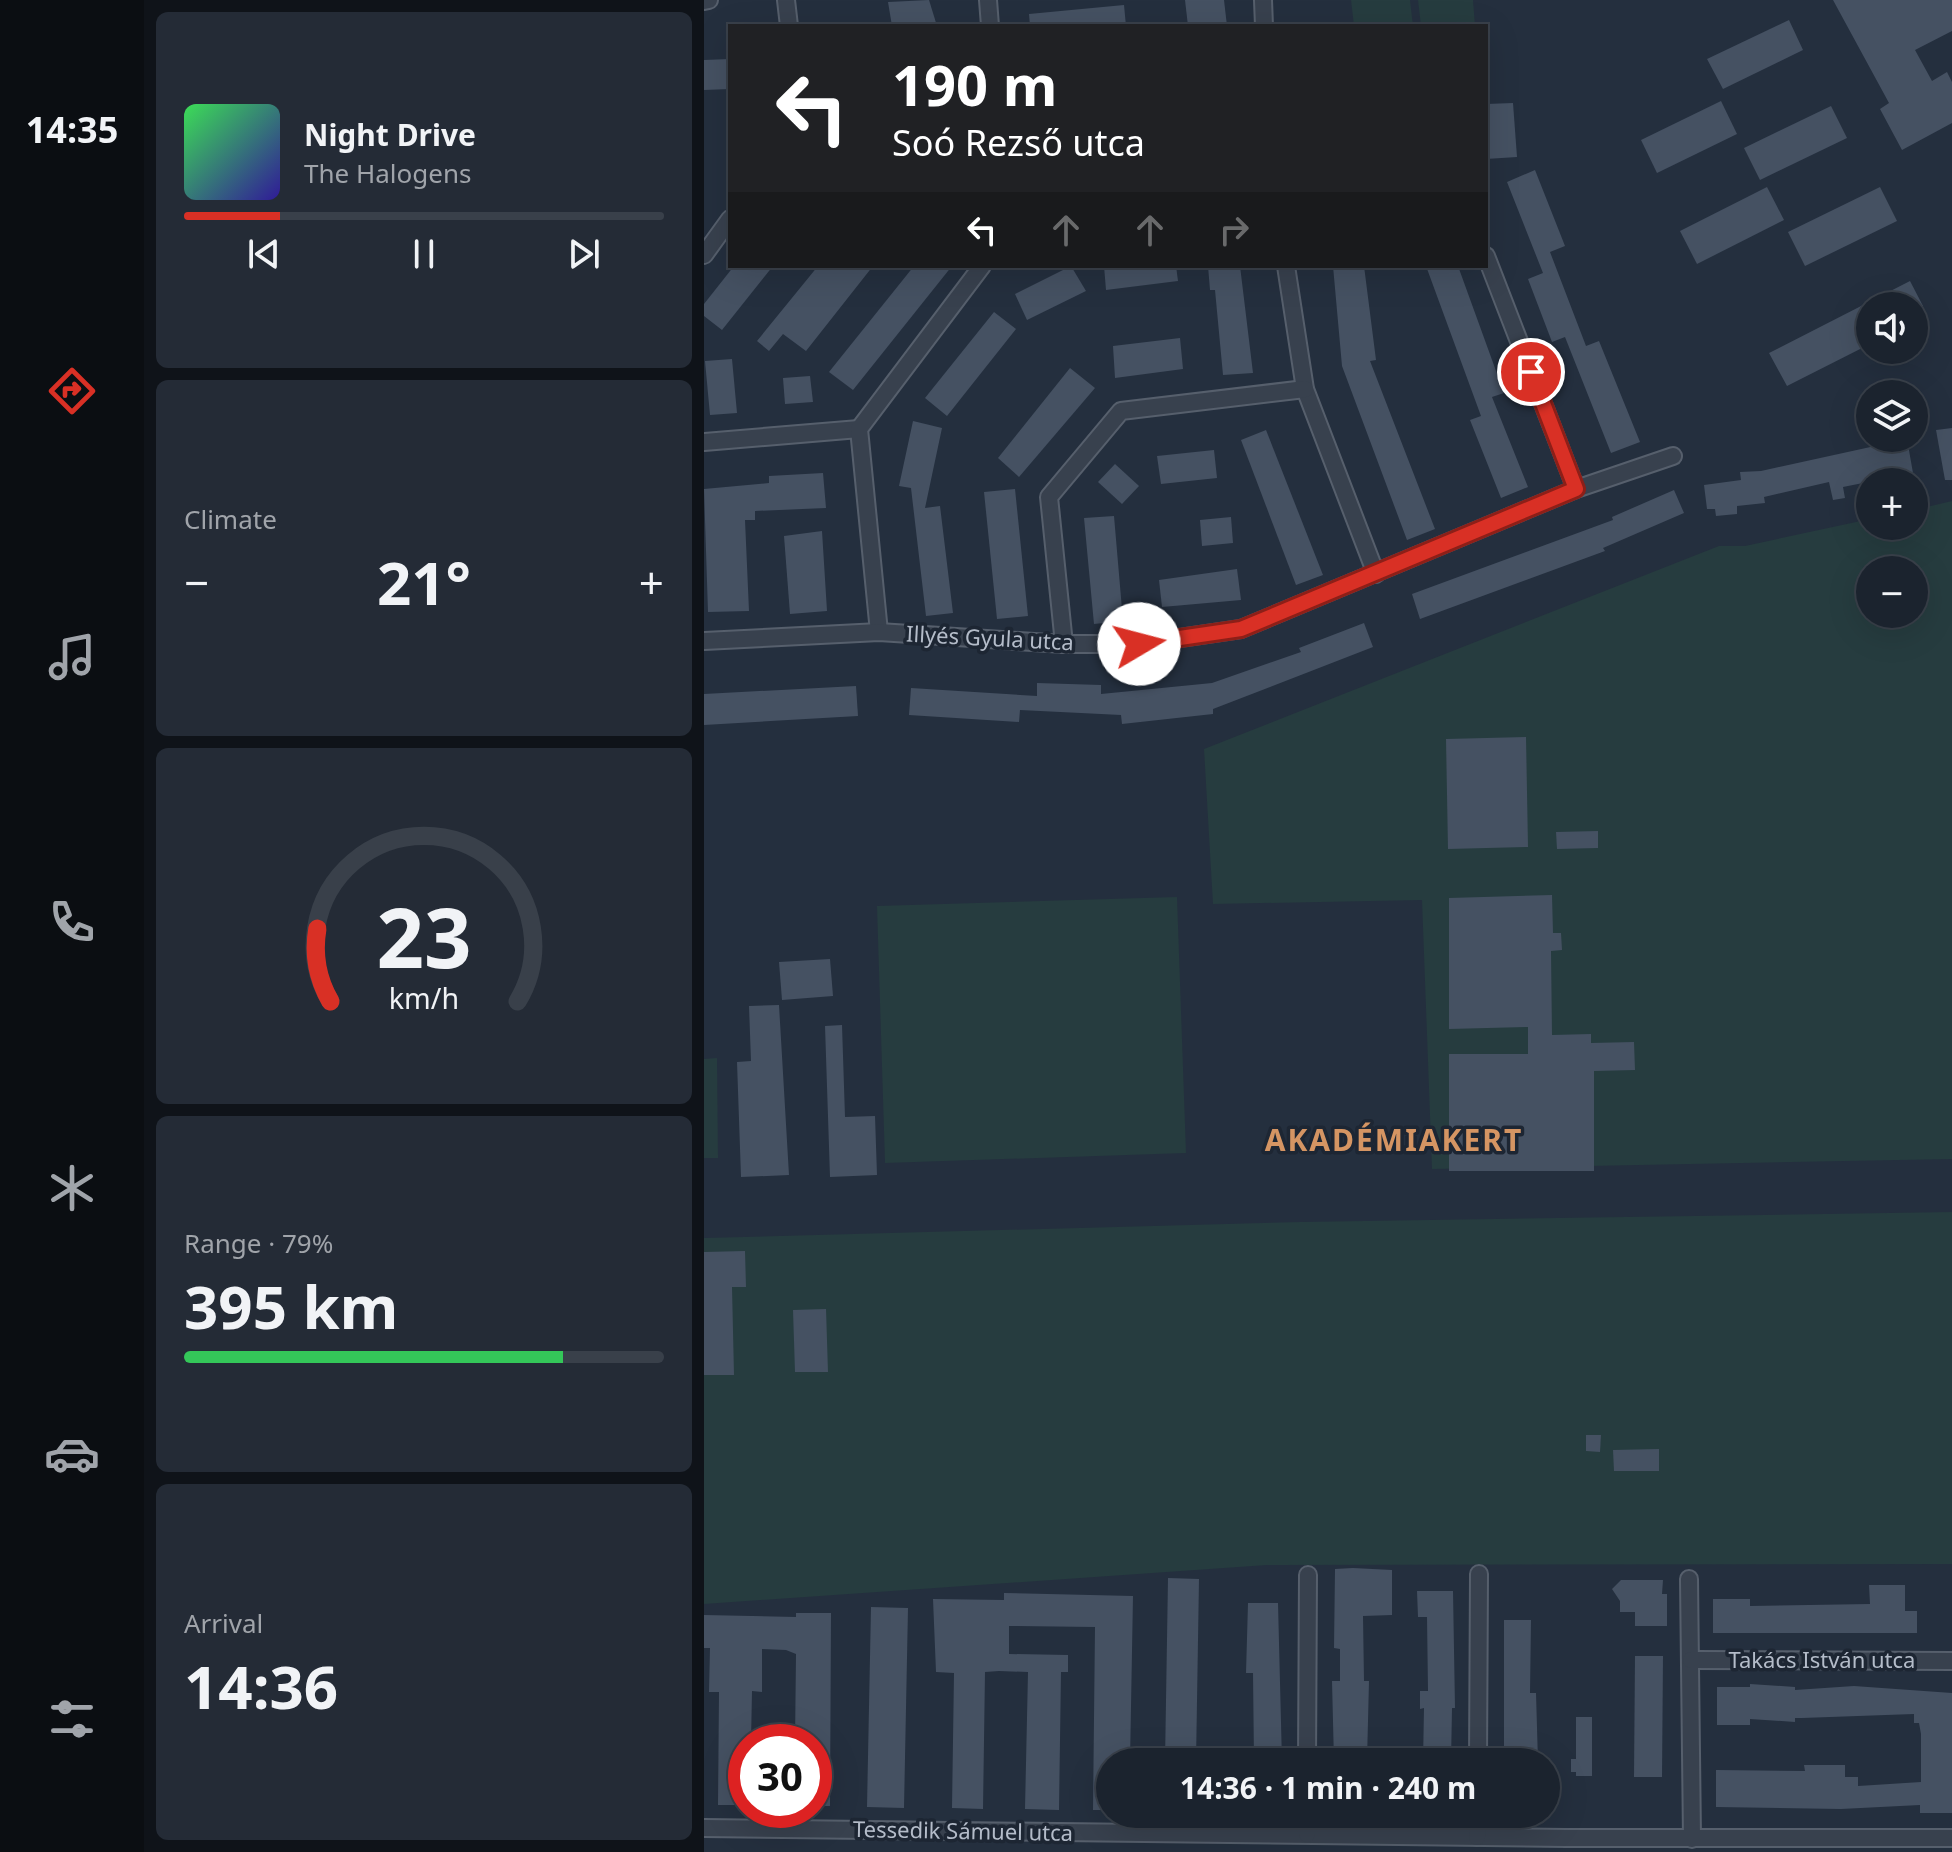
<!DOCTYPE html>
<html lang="en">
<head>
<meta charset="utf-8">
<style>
  :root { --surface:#1b232e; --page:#242b36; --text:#f1f3f6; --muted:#a0a4aa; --line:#39404a; --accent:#d93025 }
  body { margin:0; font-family:"Noto Sans",sans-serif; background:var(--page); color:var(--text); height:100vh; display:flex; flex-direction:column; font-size:30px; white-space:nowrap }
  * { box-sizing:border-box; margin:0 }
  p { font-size:26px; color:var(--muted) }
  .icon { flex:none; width:44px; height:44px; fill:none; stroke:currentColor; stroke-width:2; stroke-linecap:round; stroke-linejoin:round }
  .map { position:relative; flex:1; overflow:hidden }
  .side { display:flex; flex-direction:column; gap:12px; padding:12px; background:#0f1319; width:560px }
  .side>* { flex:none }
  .top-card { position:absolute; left:24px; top:24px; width:760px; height:244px; border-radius:0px; box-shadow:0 8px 32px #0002,0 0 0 2px var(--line); background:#202124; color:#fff; overflow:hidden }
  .tools { position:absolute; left:1152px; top:292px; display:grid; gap:16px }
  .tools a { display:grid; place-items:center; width:72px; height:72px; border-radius:50%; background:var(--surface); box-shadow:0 8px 32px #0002,0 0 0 2px var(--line); font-size:40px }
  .speed { position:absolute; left:24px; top:1724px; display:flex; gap:16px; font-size:40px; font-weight:700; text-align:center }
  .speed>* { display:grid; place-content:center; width:104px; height:104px; border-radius:50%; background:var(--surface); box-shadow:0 8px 32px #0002,0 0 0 2px var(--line); line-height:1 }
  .speed .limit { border:12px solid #d22; background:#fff; color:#111 }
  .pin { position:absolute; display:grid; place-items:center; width:68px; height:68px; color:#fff; margin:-34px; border:4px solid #fff; border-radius:50%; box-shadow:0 2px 8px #0007 }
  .me { position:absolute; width:88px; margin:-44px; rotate:82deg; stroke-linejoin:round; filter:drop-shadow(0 0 6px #0008) }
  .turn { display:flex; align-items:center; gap:28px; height:168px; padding:0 32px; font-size:36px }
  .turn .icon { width:104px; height:104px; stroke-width:2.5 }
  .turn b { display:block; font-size:56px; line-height:68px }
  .lanes { display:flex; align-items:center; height:76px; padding:0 32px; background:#0003; justify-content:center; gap:40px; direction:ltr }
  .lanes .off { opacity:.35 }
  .big { font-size:60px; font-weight:700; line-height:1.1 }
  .side .widget { flex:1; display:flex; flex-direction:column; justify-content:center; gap:12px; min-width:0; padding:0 28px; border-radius:12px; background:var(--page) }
  .side .dial { align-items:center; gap:0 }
  .dial svg { height:208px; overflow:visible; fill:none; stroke:var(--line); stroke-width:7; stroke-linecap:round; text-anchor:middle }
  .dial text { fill:var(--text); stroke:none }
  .song { display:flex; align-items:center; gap:24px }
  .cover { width:96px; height:96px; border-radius:12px; background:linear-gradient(135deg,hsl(130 70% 55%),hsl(250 70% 35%)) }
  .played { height:8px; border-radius:4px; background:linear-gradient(90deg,var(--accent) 20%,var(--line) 20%) }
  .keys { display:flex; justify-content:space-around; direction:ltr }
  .heat { display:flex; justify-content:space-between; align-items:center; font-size:44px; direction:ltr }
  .charge { height:12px; border-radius:6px; background:linear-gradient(90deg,#34c759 79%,var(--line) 0) }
  .trip { position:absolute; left:392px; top:1748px; width:464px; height:80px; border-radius:40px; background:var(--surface); box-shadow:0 8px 32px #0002,0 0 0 2px var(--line); font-weight:700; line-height:80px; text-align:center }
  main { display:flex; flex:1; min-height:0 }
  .dock { display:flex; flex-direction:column; width:144px; justify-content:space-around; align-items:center; background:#0b0e12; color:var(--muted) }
  .dock .icon { width:56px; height:56px }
  .dock .active { color:var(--accent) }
  .dock b { font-size:36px; color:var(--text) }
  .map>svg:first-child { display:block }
  .green { fill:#263c3f; fill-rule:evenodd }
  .building { fill:#455162 }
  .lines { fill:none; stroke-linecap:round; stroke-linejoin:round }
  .street-casing { stroke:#565f6c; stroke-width:20 }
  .street { stroke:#38414e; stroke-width:16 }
  .route-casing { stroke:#8d1f18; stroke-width:20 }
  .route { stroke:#d93025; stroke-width:14 }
  .labels { text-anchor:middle; stroke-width:7; stroke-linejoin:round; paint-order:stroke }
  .street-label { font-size:22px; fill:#b4bcc9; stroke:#1d2633 }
  .district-label { font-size:30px; font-weight:bold; letter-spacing:2px; fill:#d59563; stroke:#1d2633 }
</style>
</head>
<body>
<main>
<nav class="dock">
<b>14:35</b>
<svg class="icon active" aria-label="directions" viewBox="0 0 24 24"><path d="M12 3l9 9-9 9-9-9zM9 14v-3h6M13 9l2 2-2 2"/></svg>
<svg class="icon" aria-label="music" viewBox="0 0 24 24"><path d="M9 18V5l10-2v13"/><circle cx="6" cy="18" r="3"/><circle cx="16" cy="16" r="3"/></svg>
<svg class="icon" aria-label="phone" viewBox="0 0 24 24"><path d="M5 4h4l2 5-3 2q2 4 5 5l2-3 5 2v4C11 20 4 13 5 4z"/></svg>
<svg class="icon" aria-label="climate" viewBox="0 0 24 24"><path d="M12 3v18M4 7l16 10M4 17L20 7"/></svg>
<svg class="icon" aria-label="car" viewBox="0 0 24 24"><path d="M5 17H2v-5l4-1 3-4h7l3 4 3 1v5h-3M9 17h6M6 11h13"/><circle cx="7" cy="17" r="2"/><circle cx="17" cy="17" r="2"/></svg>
<svg class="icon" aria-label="filters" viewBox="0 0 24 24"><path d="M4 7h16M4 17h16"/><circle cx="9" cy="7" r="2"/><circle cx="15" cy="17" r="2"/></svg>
</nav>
<section class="side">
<div class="widget">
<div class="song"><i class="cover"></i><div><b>Night Drive</b><p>The Halogens</p></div></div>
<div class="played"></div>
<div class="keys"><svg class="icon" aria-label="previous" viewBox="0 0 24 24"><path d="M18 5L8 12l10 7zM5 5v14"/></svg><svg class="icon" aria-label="pause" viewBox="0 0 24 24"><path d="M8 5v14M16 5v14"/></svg><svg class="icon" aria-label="next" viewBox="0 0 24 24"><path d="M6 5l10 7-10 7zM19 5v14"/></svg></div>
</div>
<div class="widget"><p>Climate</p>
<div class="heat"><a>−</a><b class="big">21°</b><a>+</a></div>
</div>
<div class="widget dial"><svg viewBox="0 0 100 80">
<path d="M14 69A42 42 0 1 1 86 69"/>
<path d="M14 69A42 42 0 0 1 9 41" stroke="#d93025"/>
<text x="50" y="56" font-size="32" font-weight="700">23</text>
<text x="50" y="72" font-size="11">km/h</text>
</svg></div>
<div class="widget"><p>Range · 79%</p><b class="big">395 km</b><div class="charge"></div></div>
<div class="widget"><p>Arrival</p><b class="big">14:36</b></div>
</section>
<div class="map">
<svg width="1248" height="1852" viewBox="0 0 1248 1852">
  <rect width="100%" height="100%" fill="#242f3e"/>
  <g class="green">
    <path d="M 647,0 L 706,0 L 709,26 L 650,26 Z"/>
    <path d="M 714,0 L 769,0 L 771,26 L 717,26 Z"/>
    <path d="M 1248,501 L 1248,1159 L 728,1169 L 718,900 L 509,904 L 500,749 L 1015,546 L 1041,546 L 1166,519 L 1166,526 L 1210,526 L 1210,510 ZM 1166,570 L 1210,570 L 1210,614 L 1166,614 Z"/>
    <path d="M 473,897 L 482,1153 L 181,1163 L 173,906 Z"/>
    <path d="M 13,1058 L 14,1158 L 0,1158 L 0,1059 Z"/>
    <path d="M 1248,1212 L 1248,1564 L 563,1565 L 0,1604 L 0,1238 L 597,1222 Z"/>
  </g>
  <g class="building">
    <path d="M 225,0 L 233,26 L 188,26 L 184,2 Z"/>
    <path d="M 481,0 L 520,0 L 523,26 L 484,26 Z"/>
    <path d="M 1129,0 L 1248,0 L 1248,31 L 1211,50 L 1228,81 L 1243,72 L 1248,82 L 1248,123 L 1198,150 L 1176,109 L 1185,103 Z"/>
    <path d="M 420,5 L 422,26 L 326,26 L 325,14 Z"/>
    <path d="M 1085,20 L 1099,50 L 1019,89 L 1003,59 Z"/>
    <path d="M 26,59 L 26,89 L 0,90 L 0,60 Z"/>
    <path d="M 1017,101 L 1033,134 L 953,173 L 937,140 Z"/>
    <path d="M 809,103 L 813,157 L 782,159 L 782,104 Z"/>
    <path d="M 1127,106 L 1143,138 L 1056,180 L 1040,148 Z"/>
    <path d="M 831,170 L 861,246 L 846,252 L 882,346 L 895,341 L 936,442 L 907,453 L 861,337 L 848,342 L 824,279 L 839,273 L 803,182 Z"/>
    <path d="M 1063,187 L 1080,220 L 993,264 L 976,231 Z"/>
    <path d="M 1176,187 L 1193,221 L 1101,266 L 1084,232 Z"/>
    <path d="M 30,266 L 69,266 L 18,330 L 0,316 L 0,304 Z"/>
    <path d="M 114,266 L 169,266 L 102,351 L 79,334 L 65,351 L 53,341 Z"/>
    <path d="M 210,266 L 248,266 L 149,390 L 125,372 Z"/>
    <path d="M 367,266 L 382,291 L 323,320 L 311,294 Z"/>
    <path d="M 400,266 L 472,266 L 474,281 L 402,290 Z"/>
    <path d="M 504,266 L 536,266 L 549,373 L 519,375 L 511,290 L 506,290 Z"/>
    <path d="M 629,266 L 660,266 L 672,360 L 666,361 L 731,529 L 703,540 L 638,366 Z"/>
    <path d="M 722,266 L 754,266 L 800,393 L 788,397 L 824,487 L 797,498 L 766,420 L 777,416 Z"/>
    <path d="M 1206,281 L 1219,306 L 1166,306 L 1166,344 L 1083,386 L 1065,353 Z"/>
    <path d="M 290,312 L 312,329 L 243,416 L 221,398 Z"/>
    <path d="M 476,338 L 479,369 L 411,378 L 409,346 Z"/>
    <path d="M 28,359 L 33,413 L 6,415 L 1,361 Z"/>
    <path d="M 366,368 L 391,388 L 315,477 L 294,458 Z"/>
    <path d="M 106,376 L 109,402 L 81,404 L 79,378 Z"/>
    <path d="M 209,421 L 238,428 L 221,508 L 236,506 L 249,613 L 222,616 L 207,488 L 195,486 Z"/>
    <path d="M 1248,428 L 1248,480 L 1241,480 L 1232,430 Z"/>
    <path d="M 562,430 L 619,575 L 592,585 L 537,440 Z"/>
    <path d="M 1203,439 L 1209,473 L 1139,487 L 1141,498 L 1129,500 L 1125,482 L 1060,497 L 1061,503 L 1033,506 L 1033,514 L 1012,516 L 1011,509 L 1003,509 L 1000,485 L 1037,480 L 1036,472 L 1057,471 Z"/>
    <path d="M 510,450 L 513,478 L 457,484 L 453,456 Z"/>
    <path d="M 411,464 L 435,486 L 418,504 L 394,482 Z"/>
    <path d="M 119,473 L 122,508 L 51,511 L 51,520 L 41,520 L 45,611 L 4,612 L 0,489 L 65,483 L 65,476 Z"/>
    <path d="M 311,489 L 324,616 L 293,619 L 280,492 Z"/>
    <path d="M 970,490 L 980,513 L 899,548 L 901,551 L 716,619 L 708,594 L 909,520 L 908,517 Z"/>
    <path d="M 410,516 L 419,621 L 390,624 L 380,518 Z"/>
    <path d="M 527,517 L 529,543 L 498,546 L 496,520 Z"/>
    <path d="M 118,531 L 123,611 L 86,614 L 80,536 Z"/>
    <path d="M 533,569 L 537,600 L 458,607 L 455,580 Z"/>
    <path d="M 660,623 L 669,647 L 509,709 L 509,714 L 418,724 L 417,715 L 316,710 L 315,722 L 205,715 L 207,688 L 333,696 L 333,683 L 397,685 L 397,694 L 508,683 L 597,652 L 595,648 Z"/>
    <path d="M 152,686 L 154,716 L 0,725 L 0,694 Z"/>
    <path d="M 822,737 L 824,847 L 744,849 L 742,739 Z"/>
    <path d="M 894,831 L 894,848 L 853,849 L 852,832 Z"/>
    <path d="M 848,895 L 849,933 L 857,933 L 858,950 L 847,951 L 848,1035 L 887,1034 L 887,1043 L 930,1042 L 931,1070 L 890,1071 L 890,1171 L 745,1171 L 745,1054 L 824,1054 L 824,1027 L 745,1029 L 745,898 Z"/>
    <path d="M 126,959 L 129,996 L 78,1000 L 75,962 Z"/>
    <path d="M 75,1005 L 85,1175 L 37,1177 L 33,1062 L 47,1061 L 45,1006 Z"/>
    <path d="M 138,1025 L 141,1117 L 171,1116 L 173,1175 L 126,1177 L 121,1026 Z"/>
    <path d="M 41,1251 L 42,1287 L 28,1287 L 30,1375 L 0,1375 L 0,1252 Z"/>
    <path d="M 122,1309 L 124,1372 L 91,1372 L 89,1310 Z"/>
    <path d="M 882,1435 L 897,1435 L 896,1452 L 882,1451 Z"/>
    <path d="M 955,1449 L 955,1471 L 910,1471 L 909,1450 Z"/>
    <path d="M 649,1568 L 688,1570 L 688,1615 L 659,1616 L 660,1681 L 665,1681 L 663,1761 L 630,1762 L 628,1681 L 636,1681 L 636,1649 L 630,1648 L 631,1569 Z"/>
    <path d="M 464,1578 L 495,1579 L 492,1762 L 461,1762 Z"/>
    <path d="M 917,1580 L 959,1580 L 958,1594 L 963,1594 L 963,1626 L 931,1626 L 931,1612 L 916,1612 L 916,1601 L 908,1589 Z"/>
    <path d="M 1165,1585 L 1201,1585 L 1201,1611 L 1213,1611 L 1213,1633 L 1009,1633 L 1009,1599 L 1046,1599 L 1046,1606 L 1166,1604 Z"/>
    <path d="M 713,1591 L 749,1591 L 751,1708 L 748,1708 L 747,1762 L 719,1762 L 720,1708 L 716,1709 L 716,1691 L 724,1691 L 723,1617 L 714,1617 Z"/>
    <path d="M 300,1593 L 429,1596 L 426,1762 L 406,1762 L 406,1810 L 389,1810 L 391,1627 L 305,1626 L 305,1654 L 364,1655 L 364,1672 L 357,1672 L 355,1810 L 321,1809 L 324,1672 L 295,1671 L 281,1672 L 279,1809 L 248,1808 L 250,1673 L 232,1672 L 229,1599 L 300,1600 Z"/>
    <path d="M 544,1603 L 574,1603 L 578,1762 L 550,1762 L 549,1673 L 542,1673 Z"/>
    <path d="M 167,1607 L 204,1608 L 200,1808 L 163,1807 Z"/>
    <path d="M 92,1613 L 127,1613 L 126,1806 L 110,1806 L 110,1742 L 91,1742 L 92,1654 L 82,1650 L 58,1649 L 58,1692 L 48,1691 L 47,1742 L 42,1742 L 42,1805 L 14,1805 L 15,1692 L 5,1692 L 6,1648 L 0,1648 L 0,1615 L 92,1617 Z"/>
    <path d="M 800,1620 L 827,1620 L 826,1693 L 832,1693 L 834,1762 L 800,1762 Z"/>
    <path d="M 931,1656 L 959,1656 L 958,1777 L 930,1777 Z"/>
    <path d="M 1046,1684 L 1091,1687 L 1091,1690 L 1150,1686 L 1248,1693 L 1248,1813 L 1216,1813 L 1216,1805 L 1137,1809 L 1012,1807 L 1012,1770 L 1101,1771 L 1100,1765 L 1141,1765 L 1141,1777 L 1154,1777 L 1154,1786 L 1217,1782 L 1217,1734 L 1215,1723 L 1210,1723 L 1210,1714 L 1098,1718 L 1091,1718 L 1091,1722 L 1046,1719 L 1046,1725 L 1013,1725 L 1013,1687 L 1046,1687 Z"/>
    <path d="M 872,1717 L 888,1717 L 888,1776 L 872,1776 L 872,1772 L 867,1772 L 867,1759 L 872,1759 Z"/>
  </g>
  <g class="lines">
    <g class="street-casing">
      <g id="street">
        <path d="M 82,0 L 85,26"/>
        <path d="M 284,0 L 286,26"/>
        <path d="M 559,0 L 560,26"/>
        <path d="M 0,1 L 5,0"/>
        <path d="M 0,255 L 26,219"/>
        <path d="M 782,256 L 872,489"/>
        <path d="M 582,266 L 601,389 L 672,574"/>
        <path d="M 0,442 L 155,429"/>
        <path d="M 175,632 L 155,429 L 278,266"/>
        <path d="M 0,641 L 175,632 L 360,644 L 435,644 L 537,629 L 872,489 L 969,456"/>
        <path d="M 360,644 L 345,497 L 417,411 L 601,389"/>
        <path d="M 985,1579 L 988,1839"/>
        <path d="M 987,1660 L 1248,1661"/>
        <path d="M 603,1762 L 604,1575"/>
        <path d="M 774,1762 L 775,1574"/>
        <path d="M 0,1828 L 862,1838 L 1248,1838"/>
        <path d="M 603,1834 L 603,1814"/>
        <path d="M 773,1837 L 774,1814"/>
      </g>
    </g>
    <use href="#street" class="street"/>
  </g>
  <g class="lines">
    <g class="route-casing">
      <path id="route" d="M 435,644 L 537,629 L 872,489 L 827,372"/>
    </g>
    <use href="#route" class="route"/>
  </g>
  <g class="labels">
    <g class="street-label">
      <text transform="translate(286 638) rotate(3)" y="8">Illyés Gyula utca</text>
      <text x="1118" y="1668">Takács István utca</text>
      <text transform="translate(259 1831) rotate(1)" y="8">Tessedik Sámuel utca</text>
    </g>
    <g class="district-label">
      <text x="690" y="1151">AKADÉMIAKERT</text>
    </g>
  </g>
</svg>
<div class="tools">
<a><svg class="icon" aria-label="sound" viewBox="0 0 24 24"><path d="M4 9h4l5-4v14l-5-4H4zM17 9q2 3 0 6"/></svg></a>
<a><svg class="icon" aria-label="layers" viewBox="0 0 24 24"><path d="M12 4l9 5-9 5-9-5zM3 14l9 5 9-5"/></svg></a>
<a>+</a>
<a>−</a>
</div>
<div class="speed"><div class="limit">30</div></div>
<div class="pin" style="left:827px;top:372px;background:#d93025"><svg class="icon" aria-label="arrive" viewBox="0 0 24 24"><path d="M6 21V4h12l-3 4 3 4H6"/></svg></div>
<svg class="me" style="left:435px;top:644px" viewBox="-20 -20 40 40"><circle r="19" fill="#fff"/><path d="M0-13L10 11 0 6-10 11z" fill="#d93025"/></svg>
<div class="trip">14:36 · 1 min · 240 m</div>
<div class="top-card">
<div class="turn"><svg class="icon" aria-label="left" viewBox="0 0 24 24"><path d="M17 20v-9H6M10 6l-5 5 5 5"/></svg><div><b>190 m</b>Soó Rezső utca</div></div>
<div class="lanes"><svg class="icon" aria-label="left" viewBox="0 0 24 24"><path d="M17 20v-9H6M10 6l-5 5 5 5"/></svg><svg class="icon off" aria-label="ahead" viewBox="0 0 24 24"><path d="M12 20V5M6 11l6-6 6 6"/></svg><svg class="icon off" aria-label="ahead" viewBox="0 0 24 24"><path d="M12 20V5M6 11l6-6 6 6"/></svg><svg class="icon off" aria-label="right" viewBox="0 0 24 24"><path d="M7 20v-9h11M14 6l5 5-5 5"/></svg></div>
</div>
</div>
</main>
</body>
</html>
